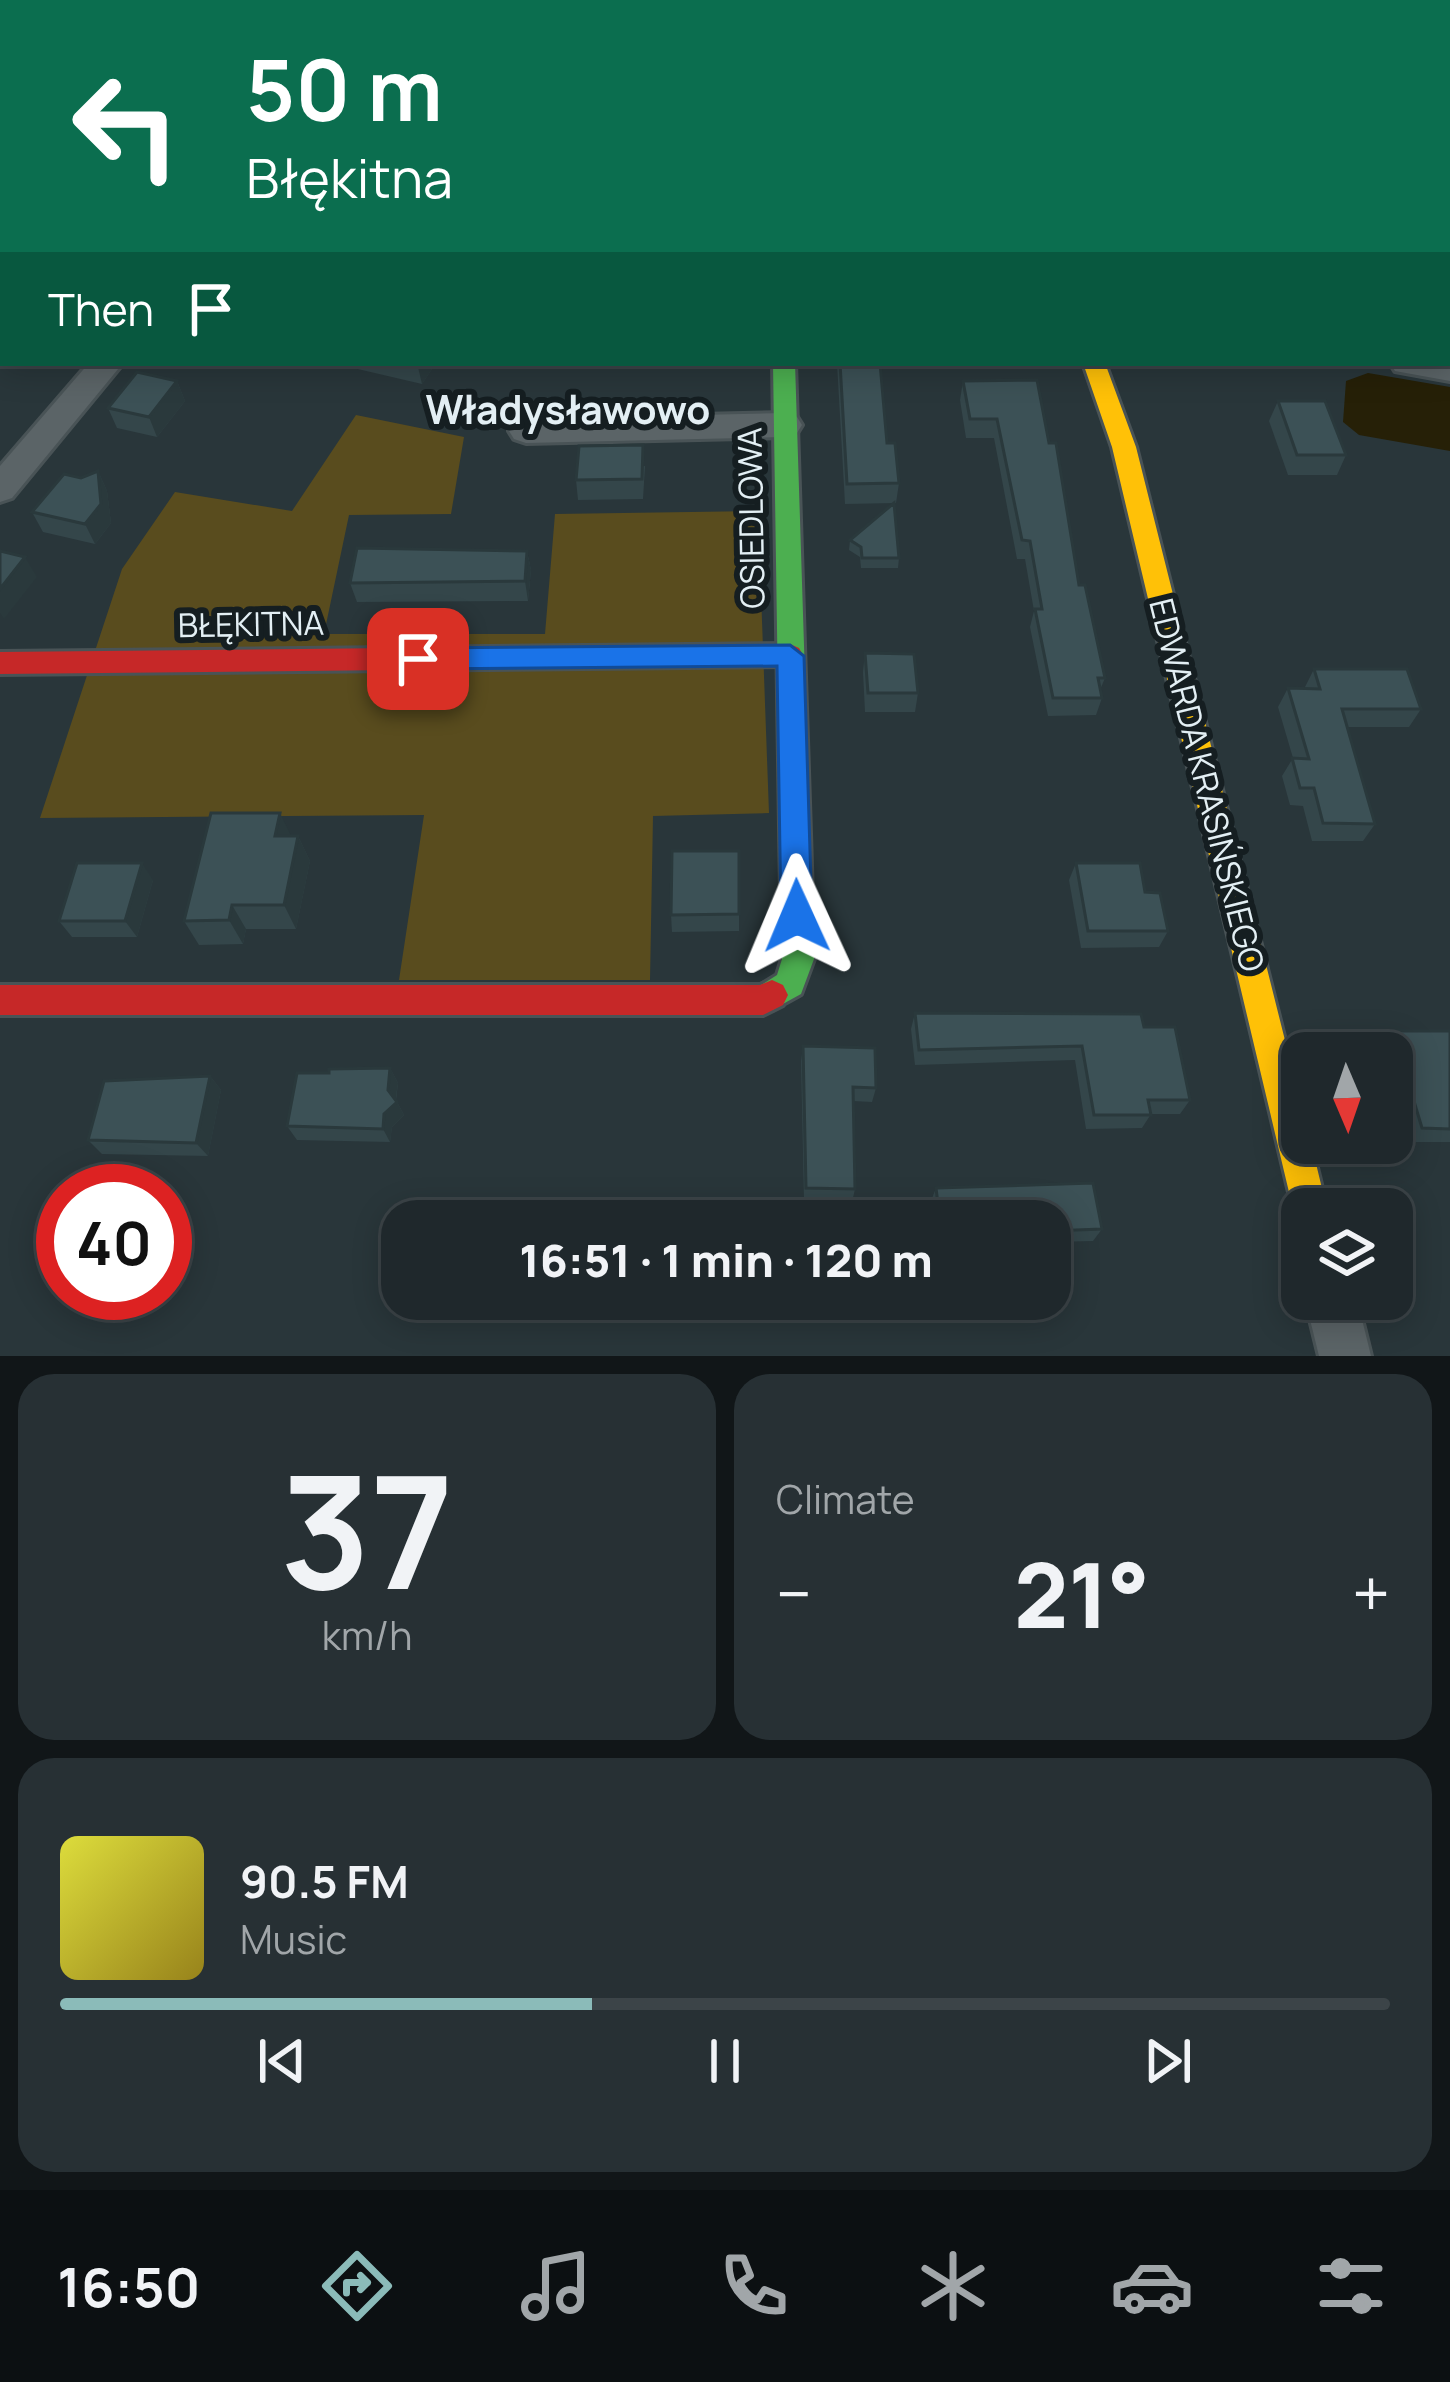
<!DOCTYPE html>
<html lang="en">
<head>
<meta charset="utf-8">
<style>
  :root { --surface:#1f282c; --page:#273034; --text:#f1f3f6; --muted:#a1a6a9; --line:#3c4448; --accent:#8bbbb9 }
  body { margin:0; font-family:Manrope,sans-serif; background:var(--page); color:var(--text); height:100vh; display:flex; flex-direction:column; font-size:45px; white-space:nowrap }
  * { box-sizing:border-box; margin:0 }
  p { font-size:39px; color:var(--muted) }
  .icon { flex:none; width:66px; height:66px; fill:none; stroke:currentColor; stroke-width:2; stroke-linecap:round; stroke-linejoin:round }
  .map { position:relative; height:1356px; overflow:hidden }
  .details { display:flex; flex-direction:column; gap:18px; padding:18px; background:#111618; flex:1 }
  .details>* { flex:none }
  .guide { position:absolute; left:0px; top:0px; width:1452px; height:366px; box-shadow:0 6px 30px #0003,0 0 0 3px var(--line); background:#0b6e4f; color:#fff; overflow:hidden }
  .needle { width:78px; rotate:178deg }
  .tools { position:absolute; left:1281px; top:1032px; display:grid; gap:24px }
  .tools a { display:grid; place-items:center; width:132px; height:132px; border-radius:24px; background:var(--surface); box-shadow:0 6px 30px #0003,0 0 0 3px var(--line); font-size:60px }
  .speed { position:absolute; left:36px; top:1164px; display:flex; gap:24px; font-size:60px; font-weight:700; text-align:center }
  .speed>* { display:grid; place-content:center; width:156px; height:156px; border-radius:50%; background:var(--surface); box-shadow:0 6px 30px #0003,0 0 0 3px var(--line); line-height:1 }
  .speed .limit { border:18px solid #d22; background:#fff; color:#111 }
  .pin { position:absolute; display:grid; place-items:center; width:102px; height:102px; color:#fff; margin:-51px; border-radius:24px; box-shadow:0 6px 18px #0006 }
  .me { position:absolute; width:132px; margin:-66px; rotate:359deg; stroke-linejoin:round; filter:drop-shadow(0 0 9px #0008) }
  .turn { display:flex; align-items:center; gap:42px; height:252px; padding:0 48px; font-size:54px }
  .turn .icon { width:156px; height:156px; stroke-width:2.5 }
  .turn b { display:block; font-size:84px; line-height:102px }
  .then { display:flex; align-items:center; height:114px; padding:0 48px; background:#0003; gap:24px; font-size:45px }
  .big { font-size:90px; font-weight:800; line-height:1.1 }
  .details .tile { flex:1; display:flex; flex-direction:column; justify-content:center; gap:18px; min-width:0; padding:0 42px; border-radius:36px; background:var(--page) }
  .details .dial { align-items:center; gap:0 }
  .dial b { font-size:156px; line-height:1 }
  .song { display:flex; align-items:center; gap:36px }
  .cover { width:144px; height:144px; border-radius:18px; background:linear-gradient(135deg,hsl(60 70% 55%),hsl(50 70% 35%)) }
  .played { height:12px; border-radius:6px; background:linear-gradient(90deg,var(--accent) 40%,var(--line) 40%) }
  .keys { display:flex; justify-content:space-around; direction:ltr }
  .heat { display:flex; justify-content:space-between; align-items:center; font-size:66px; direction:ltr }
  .details .tiles { flex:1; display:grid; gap:18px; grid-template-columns:1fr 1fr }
  .tile:last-child { grid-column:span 2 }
  .trip { position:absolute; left:381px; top:1200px; width:690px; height:120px; border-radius:36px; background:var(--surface); box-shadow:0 6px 30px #0003,0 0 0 3px var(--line); font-weight:800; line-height:120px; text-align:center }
  .tabs { display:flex; height:192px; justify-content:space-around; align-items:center; background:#0c1012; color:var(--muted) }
  .tabs .icon { width:84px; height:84px }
  .tabs .active { color:var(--accent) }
  .tabs b { font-size:54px; color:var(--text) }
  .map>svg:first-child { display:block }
  .green { fill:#594c1e }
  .water { fill:#262007 }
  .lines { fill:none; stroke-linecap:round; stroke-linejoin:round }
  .street-casing { stroke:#495356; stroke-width:6 }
  .fast-casing { stroke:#495356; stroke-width:6 }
  .slow-casing { stroke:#495356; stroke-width:6 }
  .jam-casing { stroke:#495356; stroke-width:6 }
  .street { fill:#5b6467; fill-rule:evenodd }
  .fast { fill:#4caf50; fill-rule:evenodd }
  .slow { fill:#ffc107; fill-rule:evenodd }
  .jam { fill:#c62828; fill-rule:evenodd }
  .wall { fill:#34464a }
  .shaded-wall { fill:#2a393c }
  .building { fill:#3c5156; stroke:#2a393c; stroke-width:3 }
  .route { fill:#1a73e8; stroke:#114b97; stroke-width:3 }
  .labels { text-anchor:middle; stroke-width:12; stroke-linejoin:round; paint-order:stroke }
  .street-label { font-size:33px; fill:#e3eff4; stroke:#151e21 }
  .quarter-label { font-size:39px; font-weight:bold; fill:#e3eff4; stroke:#151e21 }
</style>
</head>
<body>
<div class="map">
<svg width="1450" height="1356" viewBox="0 0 1450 1356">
  <rect width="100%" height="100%" fill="#29363a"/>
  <path class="green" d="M 356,415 L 464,437 L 451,514 L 349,515 L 324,634 L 545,634 L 555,514 L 758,511 L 769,813 L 653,816 L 650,980 L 399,980 L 424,815 L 40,818 L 122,569 L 175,492 L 292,511 Z"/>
  <path class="water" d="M 1368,373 L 1450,387 L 1450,451 L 1359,435 L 1343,422 L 1346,381 Z"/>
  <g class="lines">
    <g class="street-casing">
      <g id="street">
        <path d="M 65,0 L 91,0 L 62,3 Z"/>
        <path d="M 334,0 L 365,0 L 368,3 L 337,3 Z"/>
        <path d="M 1004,0 L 1030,0 L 1001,3 Z"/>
        <path d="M 1241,0 L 1267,0 L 1239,3 Z"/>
        <path d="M 3,60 L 3,78 L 0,79 L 0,61 Z"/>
        <path d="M 1450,359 L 1450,381 L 1395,371 L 1390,363 L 1449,363 Z"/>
        <path d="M 89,363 L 123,363 L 12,498 L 0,502 L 0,466 Z"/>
        <path d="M 785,413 L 797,417 L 802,425 L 797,433 L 785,437 L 526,443 L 514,439 L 509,431 L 514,423 L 526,419 Z"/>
        <path d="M 1305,1299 L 1357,1299 L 1371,1356 L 1319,1356 Z"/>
      </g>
    </g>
    <g class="fast-casing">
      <path id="fast" d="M 773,363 L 795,363 L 814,959 L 801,994 L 772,1010 L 761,1005 L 756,995 L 761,985 L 777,975 L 782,959 Z"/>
    </g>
    <g class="slow-casing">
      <path id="slow" d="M 1083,363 L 1105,363 L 1136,447 L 1302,1108 L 1302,1143 L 1311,1143 L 1327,1209 L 1302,1209 L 1302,1223 L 1293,1209 L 1112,447 Z"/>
    </g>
    <g class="jam-casing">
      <g id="jam">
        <path d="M 790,644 L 799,648 L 803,655 L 799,662 L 790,666 L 0,674 L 0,652 Z"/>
        <path d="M 772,980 L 783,985 L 788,995 L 783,1005 L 763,1015 L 0,1015 L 0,985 L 760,985 Z"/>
      </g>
    </g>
    <use href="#street" class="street"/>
    <use href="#fast" class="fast"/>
    <use href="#slow" class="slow"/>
    <use href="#jam" class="jam"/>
  </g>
  <g class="wall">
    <path d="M 332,363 L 436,363 L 422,384 Z"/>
    <path d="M 837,363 L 880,363 L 887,443 L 899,483 L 896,503 L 845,504 Z"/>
    <path d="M 1037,380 L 1079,585 L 1105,678 L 1100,690 L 1102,698 L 1096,715 L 1048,716 L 1030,627 L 1034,611 L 1025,559 L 1017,559 L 994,438 L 966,438 L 960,400 L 963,381 Z"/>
    <path d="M 177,381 L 185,401 L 157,437 L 117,428 L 108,408 Z"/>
    <path d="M 1278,401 L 1346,455 L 1337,475 L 1288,475 L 1269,421 Z"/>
    <path d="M 645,466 L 643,499 L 578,500 L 576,480 Z"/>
    <path d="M 98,471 L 107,491 L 111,523 L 95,544 L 43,532 L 32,512 L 81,478 Z"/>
    <path d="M 850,540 L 899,558 L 898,568 L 861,568 L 860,557 L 849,550 Z"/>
    <path d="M 527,551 L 531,570 L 528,601 L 357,602 L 350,583 Z"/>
    <path d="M 865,653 L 918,693 L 915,712 L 865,712 L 863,672 Z"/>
    <path d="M 1314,669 L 1421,709 L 1409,727 L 1347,727 L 1375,824 L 1363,841 L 1312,841 L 1303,806 L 1290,805 L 1282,776 L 1293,758 L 1278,707 L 1288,688 L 1304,689 Z"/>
    <path d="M 291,836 L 298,836 L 310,861 L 296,929 L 246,929 L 243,944 L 199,945 L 184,921 Z"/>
    <path d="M 739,851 L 739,931 L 672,932 L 671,915 Z"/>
    <path d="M 1076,863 L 1145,892 L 1168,931 L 1159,947 L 1081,948 L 1069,880 Z"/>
    <path d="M 153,880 L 137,937 L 72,937 L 59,921 Z"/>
    <path d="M 915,1013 L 1144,1027 L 1190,1100 L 1180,1114 L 1151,1114 L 1142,1128 L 1086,1129 L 1075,1060 L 915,1065 L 911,1029 Z"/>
    <path d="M 1393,1031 L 1450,1031 L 1450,1142 L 1407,1142 L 1392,1091 L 1392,1053 L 1381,1053 L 1379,1046 Z"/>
    <path d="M 803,1046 L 876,1088 L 872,1102 L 853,1101 L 855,1189 L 852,1202 L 804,1200 L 801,1061 Z"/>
    <path d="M 390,1068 L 398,1083 L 396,1100 L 404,1115 L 392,1127 L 390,1142 L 297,1140 L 287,1126 L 329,1073 Z"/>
    <path d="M 210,1076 L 221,1090 L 208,1156 L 102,1154 L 88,1140 Z"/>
    <path d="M 936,1188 L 1102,1229 L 1093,1241 L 1050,1242 L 1050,1221 L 933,1221 L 931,1201 Z"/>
  </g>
  <g class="shaded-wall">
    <path d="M 417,363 L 436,363 L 422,384 Z"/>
    <path d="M 177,381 L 185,401 L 157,437 L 149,417 Z"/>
    <path d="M 98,471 L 107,491 L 111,523 L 95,544 L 85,524 Z"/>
    <path d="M 527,551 L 531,570 L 528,601 L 525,581 Z"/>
    <path d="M 25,557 L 37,577 L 4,619 L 0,613 L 0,589 Z"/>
    <path d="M 280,813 L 292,838 L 275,836 Z"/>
    <path d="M 298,836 L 310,861 L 296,929 L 284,905 Z"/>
    <path d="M 142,863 L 153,880 L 137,937 L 125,921 Z"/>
    <path d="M 232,905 L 246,929 L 243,944 L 229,920 Z"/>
    <path d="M 390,1068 L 398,1083 L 395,1103 L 397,1102 L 404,1115 L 392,1127 L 390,1142 L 383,1129 Z"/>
    <path d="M 210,1076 L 221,1090 L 208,1156 L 196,1143 Z"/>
  </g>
  <g class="building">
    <path d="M 910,0 L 943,0 L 954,3 L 907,3 Z"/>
    <path d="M 1040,0 L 1089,0 L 1100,3 L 1037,3 Z"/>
    <path d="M 1115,0 L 1211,0 L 1209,3 L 1113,3 Z"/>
    <path d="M 840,363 L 880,363 L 887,443 L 895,443 L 899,483 L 847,484 Z"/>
    <path d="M 137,372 L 177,381 L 149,417 L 108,408 Z"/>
    <path d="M 1037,380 L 1049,443 L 1056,443 L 1079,585 L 1085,585 L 1105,678 L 1098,678 L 1102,698 L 1053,698 L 1035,609 L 1042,609 L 1030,541 L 1022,540 L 997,419 L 970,419 L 963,381 Z"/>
    <path d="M 1278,401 L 1325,401 L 1346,455 L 1297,455 Z"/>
    <path d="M 643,445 L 642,479 L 576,480 L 579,446 Z"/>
    <path d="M 98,471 L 101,504 L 85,524 L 32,512 L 64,474 L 81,478 Z"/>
    <path d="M 894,503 L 899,558 L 862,558 L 861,547 L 850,540 Z"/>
    <path d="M 357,548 L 527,551 L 525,581 L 350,583 Z"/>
    <path d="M 0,551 L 25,557 L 0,589 Z"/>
    <path d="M 865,653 L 914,654 L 918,693 L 868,693 Z"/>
    <path d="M 1314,669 L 1407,669 L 1421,709 L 1342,709 L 1375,824 L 1323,823 L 1314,788 L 1300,788 L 1292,758 L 1309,759 L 1288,688 L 1320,689 Z"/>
    <path d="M 211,813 L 280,813 L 275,836 L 298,836 L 284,905 L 232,905 L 229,920 L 184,921 Z"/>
    <path d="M 672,851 L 739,851 L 739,914 L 671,915 Z"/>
    <path d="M 77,863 L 142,863 L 125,921 L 59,921 Z"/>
    <path d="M 1076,863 L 1140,863 L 1145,892 L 1160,893 L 1168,931 L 1088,931 Z"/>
    <path d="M 915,1013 L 1141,1014 L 1144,1027 L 1175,1027 L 1190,1100 L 1148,1100 L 1151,1115 L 1094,1115 L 1082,1046 L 919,1050 Z"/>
    <path d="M 1393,1031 L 1450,1031 L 1450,1129 L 1422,1128 Z"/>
    <path d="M 803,1046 L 875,1048 L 876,1088 L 853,1087 L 855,1189 L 806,1188 Z"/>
    <path d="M 390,1068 L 388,1090 L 397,1102 L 384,1114 L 383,1129 L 287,1126 L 297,1073 L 329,1073 L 329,1069 Z"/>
    <path d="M 210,1076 L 196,1143 L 88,1140 L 104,1081 Z"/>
    <path d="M 1093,1183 L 1102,1229 L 1050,1231 L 1050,1221 L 940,1221 L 936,1188 Z"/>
  </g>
  <path class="route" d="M 790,645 L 804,656 L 812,916 L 808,925 L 797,929 L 786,925 L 781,916 L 777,666 L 418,669 L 405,659 L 418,648 Z"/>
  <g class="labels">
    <g class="street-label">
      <text transform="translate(751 518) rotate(-91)" y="12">OSIEDLOWA</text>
      <text transform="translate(251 624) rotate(-1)" y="12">BŁĘKITNA</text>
      <text transform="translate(1207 785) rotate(76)" y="12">EDWARDA KRASIŃSKIEGO</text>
    </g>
    <g class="quarter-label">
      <text x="568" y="424">Władysławowo</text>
    </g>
  </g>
</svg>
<div class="tools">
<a><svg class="needle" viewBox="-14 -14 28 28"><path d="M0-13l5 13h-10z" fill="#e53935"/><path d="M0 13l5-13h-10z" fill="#a1a6a9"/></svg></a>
<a><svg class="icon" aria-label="layers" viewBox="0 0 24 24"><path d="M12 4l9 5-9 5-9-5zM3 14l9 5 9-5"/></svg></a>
</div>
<div class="speed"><div class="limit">40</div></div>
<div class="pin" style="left:418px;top:659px;background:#d93025"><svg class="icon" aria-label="arrive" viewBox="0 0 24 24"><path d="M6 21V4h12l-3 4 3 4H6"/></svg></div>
<svg class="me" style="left:797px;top:916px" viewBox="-20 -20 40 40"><path d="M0-17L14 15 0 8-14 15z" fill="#1a73e8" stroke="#fff" stroke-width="4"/></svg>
<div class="trip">16:51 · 1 min · 120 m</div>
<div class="guide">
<div class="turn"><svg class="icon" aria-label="left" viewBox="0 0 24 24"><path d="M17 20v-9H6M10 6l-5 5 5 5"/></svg><div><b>50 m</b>Błękitna</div></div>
<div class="then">Then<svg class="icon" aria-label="arrive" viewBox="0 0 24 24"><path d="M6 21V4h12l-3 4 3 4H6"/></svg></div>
</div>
</div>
<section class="details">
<div class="tiles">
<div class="tile dial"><b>37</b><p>km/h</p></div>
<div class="tile"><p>Climate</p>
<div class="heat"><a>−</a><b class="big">21°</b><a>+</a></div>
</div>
<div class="tile">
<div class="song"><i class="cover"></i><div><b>90.5 FM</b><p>Music</p></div></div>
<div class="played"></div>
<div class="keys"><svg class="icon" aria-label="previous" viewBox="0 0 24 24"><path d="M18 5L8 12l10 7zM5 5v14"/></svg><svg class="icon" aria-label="pause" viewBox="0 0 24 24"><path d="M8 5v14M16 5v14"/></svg><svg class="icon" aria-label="next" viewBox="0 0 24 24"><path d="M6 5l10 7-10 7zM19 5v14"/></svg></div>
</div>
</div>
</section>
<nav class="tabs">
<b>16:50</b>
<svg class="icon active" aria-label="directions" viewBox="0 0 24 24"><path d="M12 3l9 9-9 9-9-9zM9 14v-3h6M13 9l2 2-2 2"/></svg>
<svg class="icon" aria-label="music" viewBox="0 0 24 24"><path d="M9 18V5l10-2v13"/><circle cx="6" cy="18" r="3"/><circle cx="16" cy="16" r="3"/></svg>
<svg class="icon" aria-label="phone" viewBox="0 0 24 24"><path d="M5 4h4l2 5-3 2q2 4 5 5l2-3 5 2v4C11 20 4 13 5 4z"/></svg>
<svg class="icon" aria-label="climate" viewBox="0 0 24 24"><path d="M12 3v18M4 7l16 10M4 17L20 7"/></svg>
<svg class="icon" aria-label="car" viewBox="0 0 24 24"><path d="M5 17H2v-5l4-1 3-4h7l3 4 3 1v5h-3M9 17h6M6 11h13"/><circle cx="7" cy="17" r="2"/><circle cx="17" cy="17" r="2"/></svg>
<svg class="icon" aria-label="filters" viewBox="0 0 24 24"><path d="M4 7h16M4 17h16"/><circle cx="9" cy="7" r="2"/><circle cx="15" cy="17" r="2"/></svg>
</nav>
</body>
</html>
